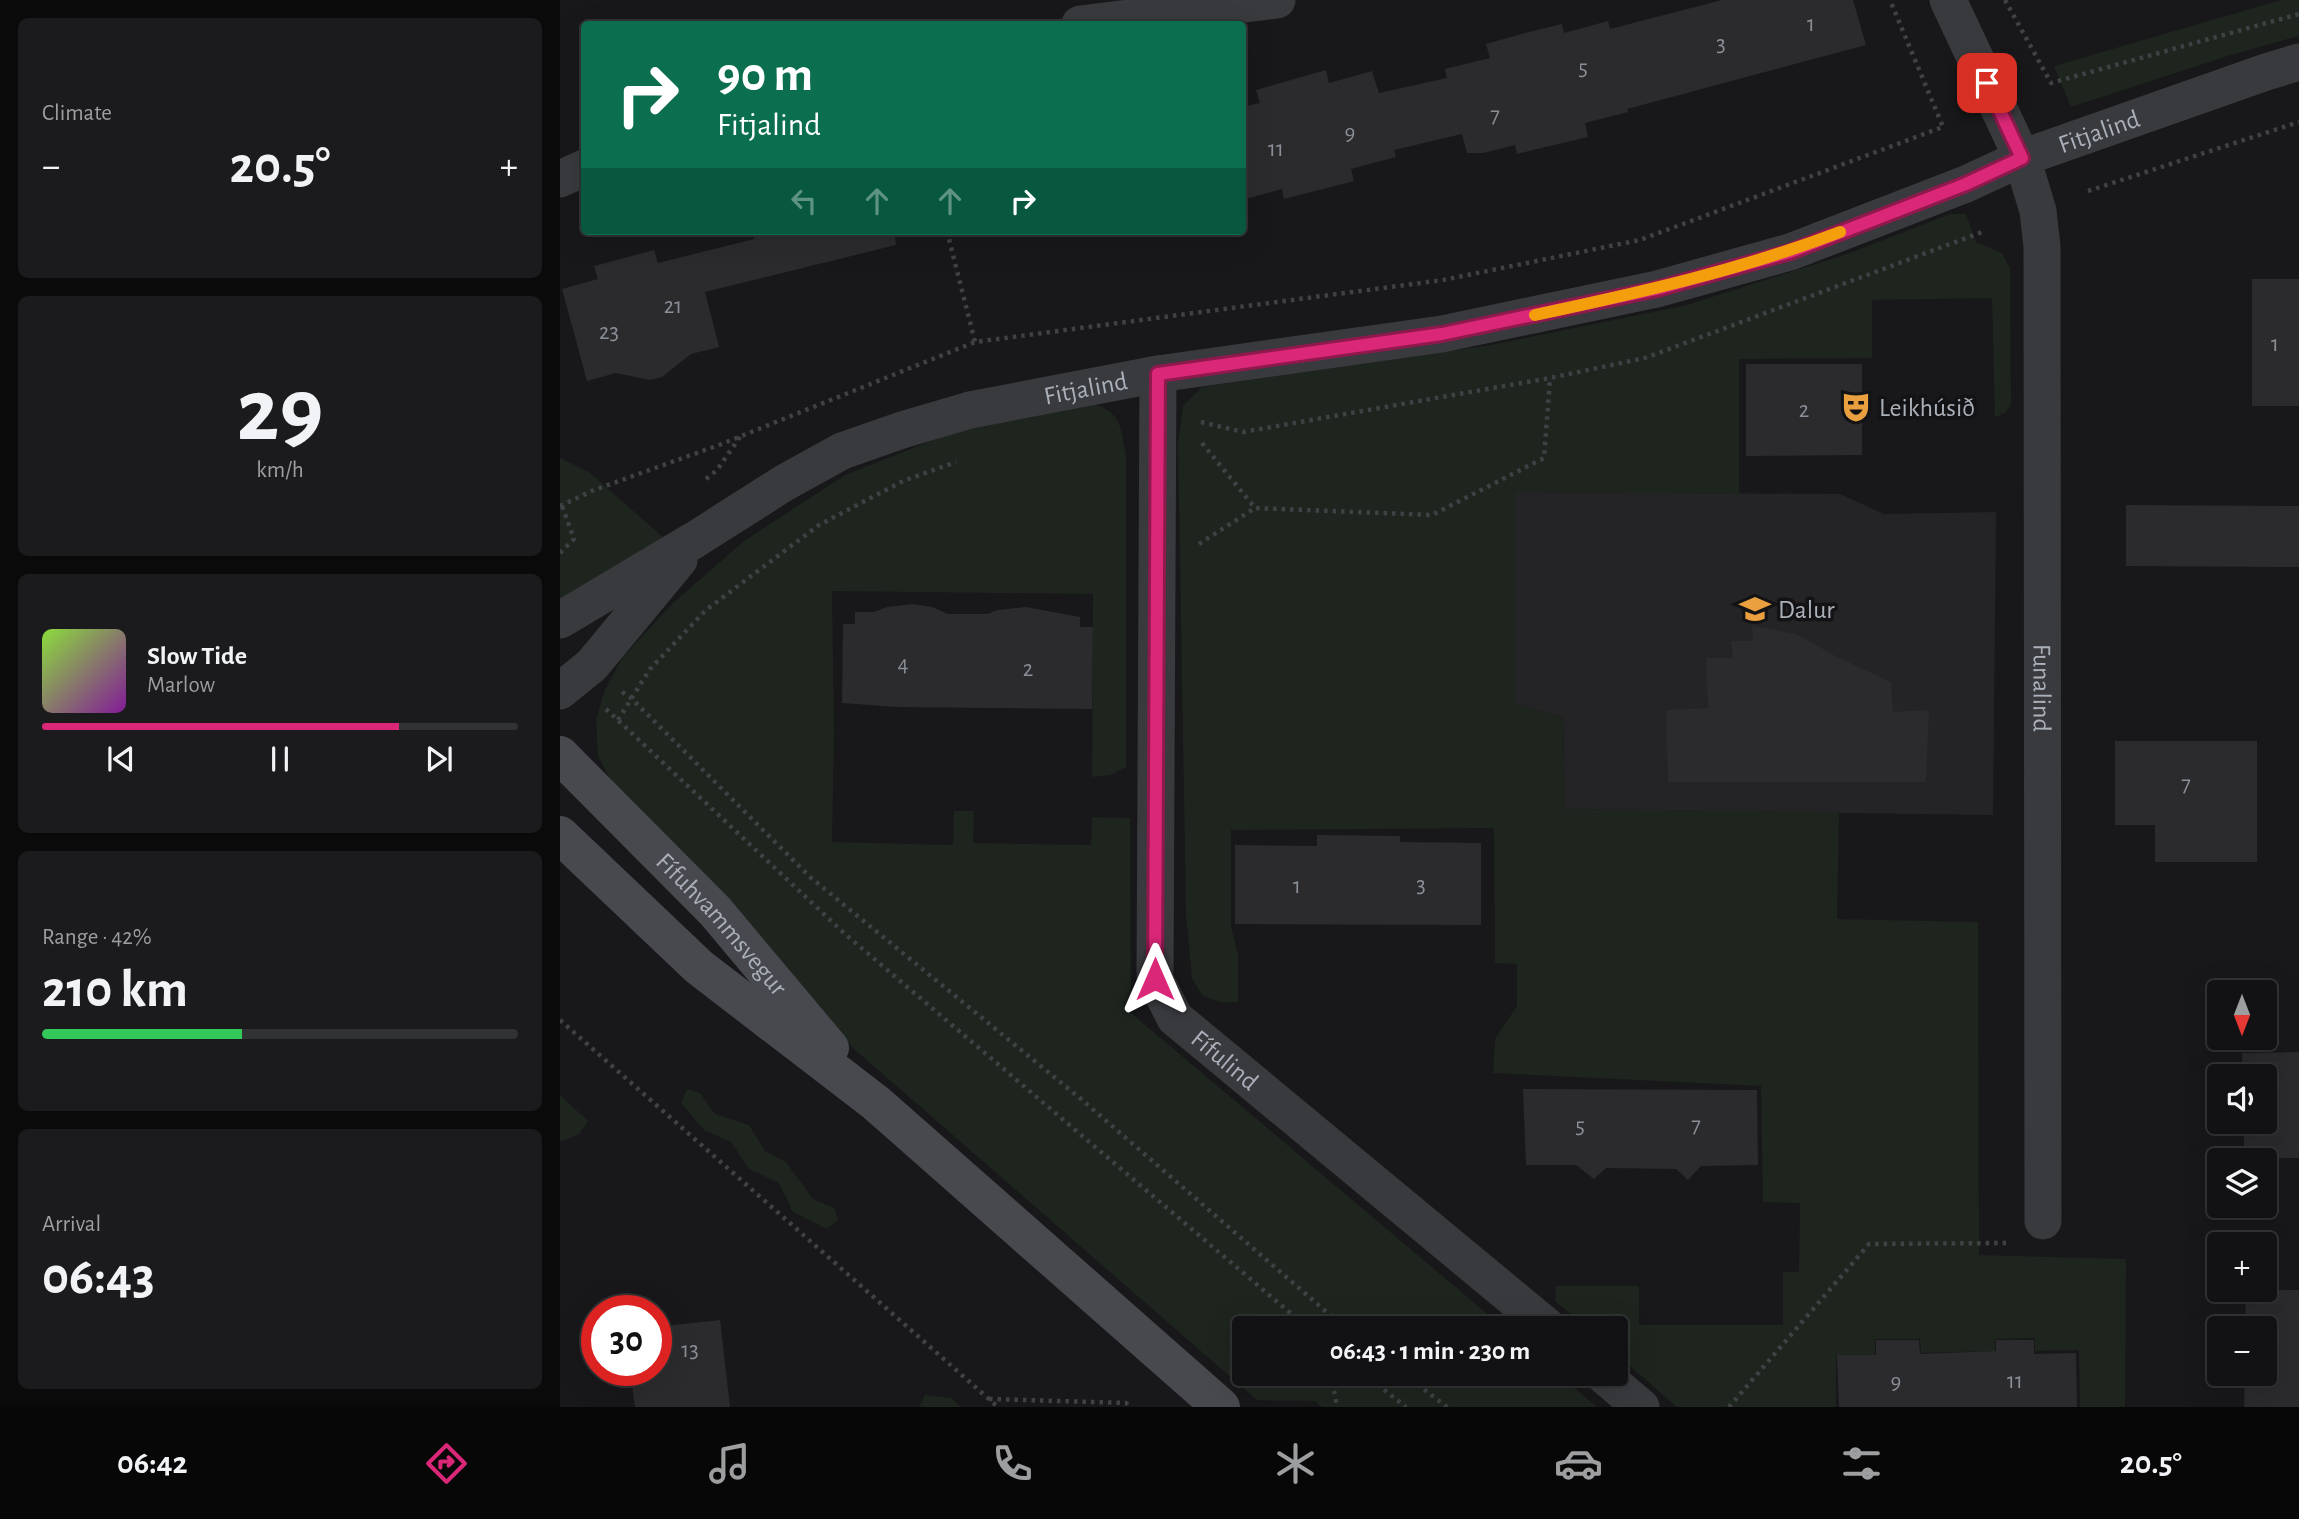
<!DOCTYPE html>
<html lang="en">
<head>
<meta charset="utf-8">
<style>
  :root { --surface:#121214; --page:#1b1b1d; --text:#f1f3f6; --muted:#9c9ea0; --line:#313234; --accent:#db2777 }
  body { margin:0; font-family:"Alegreya Sans",sans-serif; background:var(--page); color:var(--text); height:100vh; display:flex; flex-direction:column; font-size:26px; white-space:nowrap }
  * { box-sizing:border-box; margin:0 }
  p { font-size:23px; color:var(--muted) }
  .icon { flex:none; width:38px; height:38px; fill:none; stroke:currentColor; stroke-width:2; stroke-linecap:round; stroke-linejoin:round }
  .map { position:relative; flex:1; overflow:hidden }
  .details { display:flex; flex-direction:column; gap:18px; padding:18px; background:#0a0a0b; width:560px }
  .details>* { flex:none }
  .hud { position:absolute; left:21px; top:21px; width:665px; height:214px; border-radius:7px; box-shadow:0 7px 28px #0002,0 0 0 2px var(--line); background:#0b6e4f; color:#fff; overflow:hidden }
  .needle { width:46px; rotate:180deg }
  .controls { position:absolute; left:1647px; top:980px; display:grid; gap:14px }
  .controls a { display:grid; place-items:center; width:70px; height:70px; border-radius:7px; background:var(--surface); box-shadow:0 7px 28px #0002,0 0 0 2px var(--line); font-size:35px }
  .speed { position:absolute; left:21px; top:1295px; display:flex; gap:14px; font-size:35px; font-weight:700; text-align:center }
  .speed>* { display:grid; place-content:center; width:91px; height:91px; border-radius:50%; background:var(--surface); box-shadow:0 7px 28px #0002,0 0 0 2px var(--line); line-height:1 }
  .speed .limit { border:10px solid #d22; background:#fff; color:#111 }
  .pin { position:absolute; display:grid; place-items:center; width:60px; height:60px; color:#fff; margin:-30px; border-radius:14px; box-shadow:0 4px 10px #0006 }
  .me { position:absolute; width:77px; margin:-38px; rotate:0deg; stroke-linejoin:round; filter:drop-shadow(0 0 5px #0008) }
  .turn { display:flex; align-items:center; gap:24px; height:147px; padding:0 21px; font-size:32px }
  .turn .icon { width:91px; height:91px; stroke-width:2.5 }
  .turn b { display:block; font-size:49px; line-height:60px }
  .lanes { display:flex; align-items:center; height:66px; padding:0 21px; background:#0003; justify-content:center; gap:35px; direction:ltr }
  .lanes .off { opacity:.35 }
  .big { font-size:52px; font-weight:600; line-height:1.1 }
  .details .tile { flex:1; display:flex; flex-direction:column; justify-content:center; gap:10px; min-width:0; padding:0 24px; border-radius:10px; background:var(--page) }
  .details .dial { align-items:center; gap:0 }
  .dial b { font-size:91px; line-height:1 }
  .song { display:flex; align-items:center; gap:21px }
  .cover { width:84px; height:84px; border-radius:10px; background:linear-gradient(135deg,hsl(90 70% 55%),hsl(290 70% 35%)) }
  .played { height:7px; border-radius:4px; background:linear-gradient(90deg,var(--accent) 75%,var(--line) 75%) }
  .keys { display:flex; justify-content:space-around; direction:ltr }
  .heat { display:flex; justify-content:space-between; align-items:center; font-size:38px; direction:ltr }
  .charge { height:10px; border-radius:5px; background:linear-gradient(90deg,#34c759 42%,var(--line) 0) }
  .trip { position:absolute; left:672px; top:1316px; width:396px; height:70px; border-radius:7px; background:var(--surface); box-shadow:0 7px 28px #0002,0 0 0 2px var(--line); font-weight:600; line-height:70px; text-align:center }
  .menu { display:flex; height:112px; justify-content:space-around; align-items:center; background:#070708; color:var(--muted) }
  .menu .icon { width:49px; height:49px }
  .menu .selected { color:var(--accent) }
  .menu b { font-size:32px; color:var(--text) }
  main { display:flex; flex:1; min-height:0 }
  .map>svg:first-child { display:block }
  .built { fill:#242427 }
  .green { fill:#1e241e }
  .building { fill:#2b2b2e }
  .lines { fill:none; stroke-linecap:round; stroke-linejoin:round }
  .path { stroke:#3f4145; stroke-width:4.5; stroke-dasharray:3.5 5; stroke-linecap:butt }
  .street { stroke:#393a3e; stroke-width:37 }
  .secondary { stroke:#47494e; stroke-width:38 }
  .route-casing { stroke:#8e194d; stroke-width:18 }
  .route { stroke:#db2777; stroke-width:12 }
  .slow { stroke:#f59e0b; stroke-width:12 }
  .labels { text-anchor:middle; stroke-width:7; stroke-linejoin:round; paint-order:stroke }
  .number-label { font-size:23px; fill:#8a8e96 }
  .street-label { font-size:26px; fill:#aab0b9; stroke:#131315 }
  .poi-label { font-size:26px; fill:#aab0b9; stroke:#131315; text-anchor:start }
</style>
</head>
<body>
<main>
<section class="details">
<div class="tile"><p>Climate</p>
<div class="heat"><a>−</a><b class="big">20.5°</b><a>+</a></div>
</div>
<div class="tile dial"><b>29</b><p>km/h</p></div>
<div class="tile">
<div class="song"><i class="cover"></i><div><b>Slow Tide</b><p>Marlow</p></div></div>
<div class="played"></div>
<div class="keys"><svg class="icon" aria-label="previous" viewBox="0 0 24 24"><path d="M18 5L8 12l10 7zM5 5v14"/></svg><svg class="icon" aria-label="pause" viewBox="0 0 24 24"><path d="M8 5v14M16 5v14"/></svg><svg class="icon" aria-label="next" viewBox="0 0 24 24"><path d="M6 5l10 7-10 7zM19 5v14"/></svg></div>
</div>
<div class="tile"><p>Range · 42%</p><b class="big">210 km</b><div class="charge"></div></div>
<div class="tile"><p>Arrival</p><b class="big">06:43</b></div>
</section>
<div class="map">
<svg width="1739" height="1407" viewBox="0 0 1739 1407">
  <rect width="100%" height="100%" fill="#18181a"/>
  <path class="built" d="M 956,492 L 1280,494 L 1324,514 L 1436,512 L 1433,815 L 1005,809 L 1003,717 L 956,704 Z"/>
  <g class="green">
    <path d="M 1721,0 L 1739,0 L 1739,36 L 1674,54 L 1511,107 L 1494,66 Z"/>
    <path d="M 1390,214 L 1406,214 L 1416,242 L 1442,253 L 1450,268 L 1451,405 L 1445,413 L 1435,417 L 1432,298 L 1312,300 L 1312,358 L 1179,359 L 1179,494 L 956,492 L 956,704 L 1003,717 L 1005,809 L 1279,812 L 1277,919 L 1418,922 L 1419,1255 L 1566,1259 L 1565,1407 L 1520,1407 L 1519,1350 L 1475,1351 L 1475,1338 L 1435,1339 L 1435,1351 L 1361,1353 L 1360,1339 L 1315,1339 L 1315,1355 L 1276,1355 L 1276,1407 L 1117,1407 L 1055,1353 L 1055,1328 L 1027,1328 L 995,1301 L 996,1286 L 1079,1286 L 1079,1325 L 1223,1325 L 1223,1272 L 1239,1272 L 1240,1203 L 1203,1202 L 1201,1086 L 933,1073 L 935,1039 L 957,1006 L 957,964 L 935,963 L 934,828 L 671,830 L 671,927 L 678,955 L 678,1002 L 661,1002 L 643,996 L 632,978 L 626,914 L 618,443 L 623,406 L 642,387 L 931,345 L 1127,305 L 1290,253 Z"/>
    <path d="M 527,401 C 563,413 560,424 566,457 L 566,767 L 551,775 L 532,777 L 533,594 L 272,591 L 274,733 L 272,842 L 393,845 L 394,811 L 414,811 L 413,843 L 531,845 L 532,817 L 570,818 L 571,1013 L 944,1328 L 684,1328 L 684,1374 L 998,1374 L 1037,1407 L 762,1407 L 755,1401 L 697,1400 L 294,1049 L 146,876 L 54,787 L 38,756 L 36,720 L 44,692 L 62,658 L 113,603 L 184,541 L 285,475 L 394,432 Z"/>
    <path d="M 0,458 L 29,472 L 105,539 L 0,601 Z"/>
    <path d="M 127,1089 L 140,1093 L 155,1114 L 189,1125 L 206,1152 L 226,1162 L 253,1199 L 274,1208 L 278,1220 L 267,1229 L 233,1212 L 219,1183 L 189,1169 L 171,1142 L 144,1130 L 121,1103 Z"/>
    <path d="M 0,1095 L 28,1121 L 19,1134 L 0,1142 Z"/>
    <path d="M 365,1395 L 391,1398 L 401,1407 L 359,1407 Z"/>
  </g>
  <g class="building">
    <path d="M 1162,0 L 1293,0 L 1306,45 L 1067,109 L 1068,112 L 1025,123 L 1028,137 L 994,145 L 957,154 L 955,145 L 923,153 L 907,153 L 902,134 L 834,150 L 836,157 L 791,169 L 794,181 L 724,199 L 722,189 L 682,200 L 682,107 L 700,103 L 696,90 L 766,70 L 769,83 L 812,71 L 819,93 L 887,78 L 885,69 L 930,58 L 926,44 L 965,33 L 1002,24 L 1004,33 L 1048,21 L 1050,29 Z"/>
    <path d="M 192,231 L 334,231 L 336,245 L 145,292 L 159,347 L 131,354 L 102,377 L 90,380 L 56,373 L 27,381 L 2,289 L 38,279 L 34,266 L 94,250 L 98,263 L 194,239 Z"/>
    <rect x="1692" y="279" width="47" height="127"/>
    <path d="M 1186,364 L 1302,364 L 1302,455 L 1186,456 Z"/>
    <path d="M 1566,505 L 1739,506 L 1739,567 L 1566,566 Z"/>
    <path d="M 353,604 L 372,607 L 388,614 L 427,614 L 438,610 L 466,607 L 520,617 L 520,627 L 533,627 L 532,709 L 337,707 L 282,703 L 283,624 L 295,624 L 295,612 L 314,612 L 327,607 Z"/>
    <path d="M 1192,626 L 1236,634 L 1277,657 L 1331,682 L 1333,712 L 1369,710 L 1366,782 L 1108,782 L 1106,710 L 1148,708 L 1146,658 L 1173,658 L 1171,641 L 1193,641 Z"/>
    <path d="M 1555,741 L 1697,741 L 1697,862 L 1595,862 L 1595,825 L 1555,825 Z"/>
    <path d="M 757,835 L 840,836 L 840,842 L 921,843 L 921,925 L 675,924 L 675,845 L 757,846 Z"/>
    <path d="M 1739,1052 L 1739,1158 L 1684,1158 L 1684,1122 L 1704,1122 L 1704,1076 L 1683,1076 L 1682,1053 Z"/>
    <path d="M 963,1089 L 1197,1090 L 1198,1165 L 1141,1166 L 1128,1180 L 1116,1169 L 1046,1168 L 1034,1179 L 1016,1165 L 966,1165 Z"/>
    <path d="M 1686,1290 L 1739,1290 L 1739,1407 L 1684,1407 L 1685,1374 L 1704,1374 L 1704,1328 L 1685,1328 Z"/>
    <path d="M 160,1320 L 170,1407 L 75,1407 L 70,1370 L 96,1370 L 96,1327 Z"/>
    <path d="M 1316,1340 L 1359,1340 L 1360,1354 L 1436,1351 L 1436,1340 L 1474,1340 L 1474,1354 L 1516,1353 L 1517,1407 L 1279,1407 L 1277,1355 L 1316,1355 Z"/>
  </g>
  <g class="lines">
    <g class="path">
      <path d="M 1445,0 L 1491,83 L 1739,14"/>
      <path d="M 1528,191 L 1739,122"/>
      <path d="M 387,231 L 415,342"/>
      <path d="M 641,422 L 683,432 L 990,378 L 1085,358 L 1425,231"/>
      <path d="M 642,443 L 695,508 L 872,515 L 984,458 L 990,378"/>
      <path d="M 146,479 L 157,470 L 180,437"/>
      <path d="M 0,506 L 34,490 L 159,445 L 415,342 L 883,280 L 1080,240 L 1383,127 L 1330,0"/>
      <path d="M 639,544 L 695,508"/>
      <path d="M 0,553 L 14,539 L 1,503"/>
      <path d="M 62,692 L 71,698 L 250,877 L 521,1099 L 785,1328"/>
      <path d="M 46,709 L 285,934 L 748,1328"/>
      <path d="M 58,720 L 90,669 L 146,610 L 259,525 L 343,481 L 396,462"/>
      <path d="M 0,1020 L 438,1407"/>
      <path d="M 771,1374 L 777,1407"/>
      <path d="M 804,1374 L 846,1407"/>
      <path d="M 844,1374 L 887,1407"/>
      <path d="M 429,1399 L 566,1403 L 570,1407"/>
      <path d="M 1169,1407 L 1309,1244 L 1446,1243"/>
    </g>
    <g class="street">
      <path id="s1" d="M 1388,0 L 1462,158 L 1478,211 L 1482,246 L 1483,1221"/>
      <path d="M 520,24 L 717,0"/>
      <path d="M 0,179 L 24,168"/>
      <path id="s2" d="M 598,374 L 595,979 L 615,1018 L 989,1328"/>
      <path id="s3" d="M 0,620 L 136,539 L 224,483 L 282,451 L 342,430 L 410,410 L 598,374 L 882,334 L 1097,289 L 1230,252 L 1406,184 L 1462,158 L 1706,72 L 1739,62"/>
      <path d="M 0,691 L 32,665 L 119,560"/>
      <path d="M 1042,1374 L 1081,1407"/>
    </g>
    <g class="secondary">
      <path id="s4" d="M 0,755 L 155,911 L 270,1048"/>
      <path d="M 0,835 L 139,967 L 316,1103 L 661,1407"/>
    </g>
  </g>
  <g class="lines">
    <g class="route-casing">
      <path id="route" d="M 595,979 L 598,374 L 882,334 L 1097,289 L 1230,252 L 1406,184 L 1462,158 L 1427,83"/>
    </g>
    <use href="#route" class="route"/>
    <path class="slow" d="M 975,315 C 1078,293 1181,270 1280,232"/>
  </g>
  <defs>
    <g id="theatre-bare" transform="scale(2.415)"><path d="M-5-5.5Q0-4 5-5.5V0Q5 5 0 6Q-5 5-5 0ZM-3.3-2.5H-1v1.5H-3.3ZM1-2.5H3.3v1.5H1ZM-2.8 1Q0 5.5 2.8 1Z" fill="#eaa03f" stroke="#131315" stroke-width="2.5" paint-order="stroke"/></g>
    <g id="school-bare" transform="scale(2.415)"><path d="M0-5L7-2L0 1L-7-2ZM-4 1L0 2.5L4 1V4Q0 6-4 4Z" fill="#eaa03f" stroke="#131315" stroke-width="2.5" paint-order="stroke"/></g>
  </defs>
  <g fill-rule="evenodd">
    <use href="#theatre-bare" x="1296" y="407"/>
    <use href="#school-bare" x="1195" y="609"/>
  </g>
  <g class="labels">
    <g class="number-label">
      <text x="1251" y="31">1</text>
      <text x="1161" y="51">3</text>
      <text x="1023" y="75">5</text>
      <text x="935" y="122">7</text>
      <text x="790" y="140">9</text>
      <text x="716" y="156">11</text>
      <text x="113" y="313">21</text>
      <text x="49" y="339">23</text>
      <text x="1715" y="351">1</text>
      <text x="1244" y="417">2</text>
      <text x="343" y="671">4</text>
      <text x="468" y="676">2</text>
      <text x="1626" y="791">7</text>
      <text x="861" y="892">3</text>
      <text x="737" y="893">1</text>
      <text x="1136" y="1132">7</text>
      <text x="1020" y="1133">5</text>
      <text x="130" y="1357">13</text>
      <text x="1455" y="1388">11</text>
      <text x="1336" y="1389">9</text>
    </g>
    <g class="street-label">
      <text dy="9" stroke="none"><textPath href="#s3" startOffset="1631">Fitjalind</textPath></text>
      <text dy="9" stroke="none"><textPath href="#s3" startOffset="581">Fitjalind</textPath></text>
      <text dy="9" stroke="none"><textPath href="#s1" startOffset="707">Funalind</textPath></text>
      <text dy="9" stroke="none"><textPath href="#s4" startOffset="234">Fífuhvammsvegur</textPath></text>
      <text dy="9" stroke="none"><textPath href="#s2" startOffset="714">Fífulind</textPath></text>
    </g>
    <g class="poi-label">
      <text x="1319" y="416">Leikhúsið</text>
      <text x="1218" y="618">Dalur</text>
    </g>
  </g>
</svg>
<div class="controls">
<a><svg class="needle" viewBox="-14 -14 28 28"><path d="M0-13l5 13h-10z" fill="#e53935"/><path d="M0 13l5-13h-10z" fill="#9c9ea0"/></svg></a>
<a><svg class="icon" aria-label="sound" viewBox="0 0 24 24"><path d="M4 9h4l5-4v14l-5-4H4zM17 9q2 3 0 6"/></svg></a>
<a><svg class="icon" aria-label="layers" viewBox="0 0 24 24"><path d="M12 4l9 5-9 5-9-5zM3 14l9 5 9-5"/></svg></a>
<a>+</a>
<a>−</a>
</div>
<div class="speed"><div class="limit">30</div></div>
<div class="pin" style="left:1427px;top:83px;background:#d93025"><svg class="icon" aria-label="arrive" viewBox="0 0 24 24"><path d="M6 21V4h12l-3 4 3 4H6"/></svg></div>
<svg class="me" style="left:595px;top:979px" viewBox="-20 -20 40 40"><path d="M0-17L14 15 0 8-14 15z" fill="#db2777" stroke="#fff" stroke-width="4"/></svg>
<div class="trip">06:43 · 1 min · 230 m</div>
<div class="hud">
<div class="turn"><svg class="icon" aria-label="right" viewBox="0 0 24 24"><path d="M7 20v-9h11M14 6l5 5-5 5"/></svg><div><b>90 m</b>Fitjalind</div></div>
<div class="lanes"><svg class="icon off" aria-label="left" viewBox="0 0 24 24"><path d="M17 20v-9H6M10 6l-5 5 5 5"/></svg><svg class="icon off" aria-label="ahead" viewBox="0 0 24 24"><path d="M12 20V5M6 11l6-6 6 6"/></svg><svg class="icon off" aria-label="ahead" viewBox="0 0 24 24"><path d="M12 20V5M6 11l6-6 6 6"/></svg><svg class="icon" aria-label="right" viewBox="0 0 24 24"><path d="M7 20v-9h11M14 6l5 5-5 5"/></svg></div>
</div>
</div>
</main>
<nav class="menu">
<b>06:42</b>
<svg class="icon selected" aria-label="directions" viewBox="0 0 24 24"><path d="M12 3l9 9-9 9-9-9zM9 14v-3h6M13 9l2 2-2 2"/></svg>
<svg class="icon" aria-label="music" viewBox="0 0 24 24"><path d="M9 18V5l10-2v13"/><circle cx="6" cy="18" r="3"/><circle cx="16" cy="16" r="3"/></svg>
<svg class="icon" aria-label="phone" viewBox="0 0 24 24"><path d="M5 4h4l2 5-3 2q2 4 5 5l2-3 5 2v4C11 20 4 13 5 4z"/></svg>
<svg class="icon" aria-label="climate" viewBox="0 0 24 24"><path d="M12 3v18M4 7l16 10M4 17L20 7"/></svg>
<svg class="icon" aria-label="car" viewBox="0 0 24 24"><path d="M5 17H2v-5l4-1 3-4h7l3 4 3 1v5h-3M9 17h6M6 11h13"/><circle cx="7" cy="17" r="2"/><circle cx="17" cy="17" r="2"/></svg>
<svg class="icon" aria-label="filters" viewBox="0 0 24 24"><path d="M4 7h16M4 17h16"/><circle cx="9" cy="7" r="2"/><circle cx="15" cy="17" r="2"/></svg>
<b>20.5°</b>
</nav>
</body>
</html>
